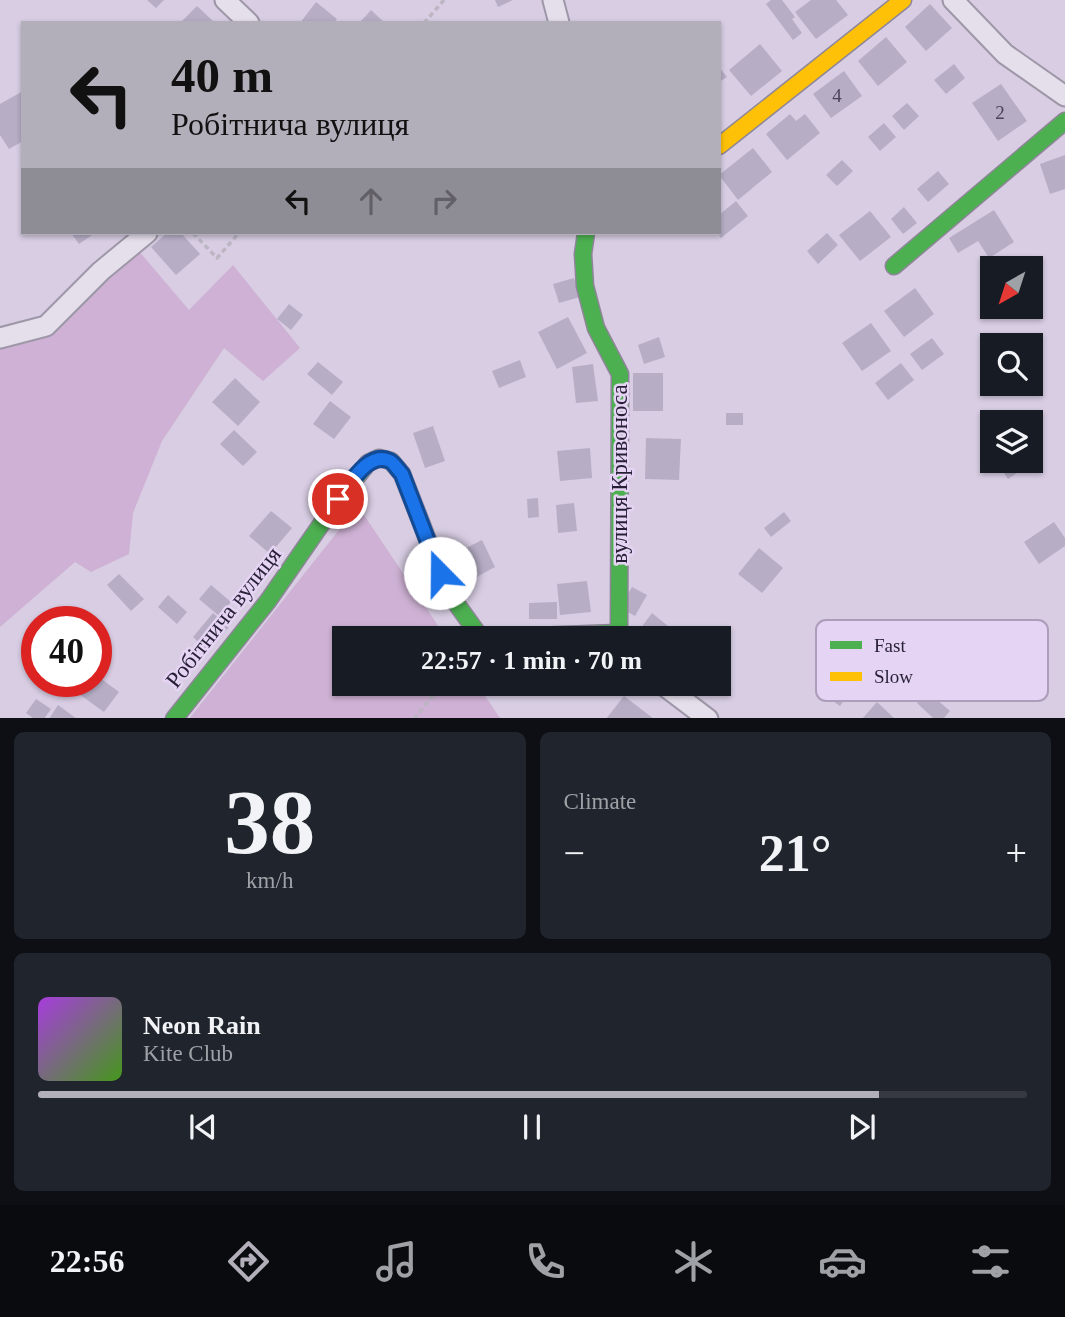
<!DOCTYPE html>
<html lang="en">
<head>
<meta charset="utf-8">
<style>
  :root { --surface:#171b24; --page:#20242c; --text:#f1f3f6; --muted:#9ea1a6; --line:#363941; --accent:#b2afbb }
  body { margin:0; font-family:Georgia,serif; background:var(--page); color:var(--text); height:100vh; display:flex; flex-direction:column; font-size:26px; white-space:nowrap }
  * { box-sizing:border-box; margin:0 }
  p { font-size:23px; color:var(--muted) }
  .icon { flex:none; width:38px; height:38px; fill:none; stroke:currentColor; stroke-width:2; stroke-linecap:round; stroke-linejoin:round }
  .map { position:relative; height:718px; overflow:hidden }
  .panel { display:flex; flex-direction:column; gap:14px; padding:14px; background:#0d0f14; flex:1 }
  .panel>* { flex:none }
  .hud { position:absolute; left:21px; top:21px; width:700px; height:214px; border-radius:0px; box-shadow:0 2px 5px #0004; background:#b2afbb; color:#111; overflow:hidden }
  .needle { width:46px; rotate:219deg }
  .controls { position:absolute; left:980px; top:256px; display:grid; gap:14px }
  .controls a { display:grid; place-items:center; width:63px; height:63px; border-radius:0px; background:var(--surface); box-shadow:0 2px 5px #0004; font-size:35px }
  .speed { position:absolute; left:21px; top:606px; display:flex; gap:14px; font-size:35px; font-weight:700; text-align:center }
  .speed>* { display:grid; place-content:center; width:91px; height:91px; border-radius:50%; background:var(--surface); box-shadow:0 2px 5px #0004; line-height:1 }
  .speed .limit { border:10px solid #d22; background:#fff; color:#111 }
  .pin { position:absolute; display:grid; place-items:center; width:60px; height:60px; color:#fff; margin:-30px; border:4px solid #fff; border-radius:50%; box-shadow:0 2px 7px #0007 }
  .me { position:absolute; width:77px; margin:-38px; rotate:338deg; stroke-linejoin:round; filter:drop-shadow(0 0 5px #0008) }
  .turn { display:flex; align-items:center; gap:24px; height:147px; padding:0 35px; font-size:32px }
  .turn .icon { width:91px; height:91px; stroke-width:2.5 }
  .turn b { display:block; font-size:49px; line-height:60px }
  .lanes { display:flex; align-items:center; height:66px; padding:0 35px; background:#0003; justify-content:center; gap:35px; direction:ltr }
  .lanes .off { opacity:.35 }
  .big { font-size:52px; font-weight:700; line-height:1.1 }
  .panel .widget { flex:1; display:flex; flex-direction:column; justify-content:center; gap:10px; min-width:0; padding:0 24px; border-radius:10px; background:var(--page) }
  .panel .dial { align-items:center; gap:0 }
  .dial b { font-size:91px; line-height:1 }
  .song { display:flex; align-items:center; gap:21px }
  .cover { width:84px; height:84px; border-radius:10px; background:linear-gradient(135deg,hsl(280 70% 55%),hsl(100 70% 35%)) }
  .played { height:7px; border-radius:4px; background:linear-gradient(90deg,var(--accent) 85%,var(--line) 85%) }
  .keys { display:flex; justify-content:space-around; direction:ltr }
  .heat { display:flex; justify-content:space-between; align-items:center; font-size:38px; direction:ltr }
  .panel .tiles { flex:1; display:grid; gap:14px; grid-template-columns:1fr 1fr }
  .widget:last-child { grid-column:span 2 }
  .trip { position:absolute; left:332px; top:626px; width:399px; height:70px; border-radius:0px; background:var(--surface); box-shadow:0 2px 5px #0004; font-weight:700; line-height:70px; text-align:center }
  .dock { display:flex; height:112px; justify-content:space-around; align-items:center; background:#090b0e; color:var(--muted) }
  .dock .icon { width:49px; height:49px }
  .dock .selected { color:var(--accent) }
  .dock b { font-size:32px; color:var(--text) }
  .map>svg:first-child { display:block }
  .green { fill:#ceb1d4 }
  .building { fill:#b7aec6 }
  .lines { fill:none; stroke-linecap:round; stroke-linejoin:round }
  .street-casing { stroke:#9e97a8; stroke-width:23 }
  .fast-casing { stroke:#8e8698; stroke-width:19 }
  .slow-casing { stroke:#8e8698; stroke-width:19 }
  .path { stroke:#bcb6c3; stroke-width:3.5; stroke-dasharray:5 3.5; stroke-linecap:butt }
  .street { stroke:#e5dfeb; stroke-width:19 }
  .fast { stroke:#4caf50; stroke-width:16 }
  .slow { stroke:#ffc107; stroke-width:16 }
  .route-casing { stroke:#114b97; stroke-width:18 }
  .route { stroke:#1a73e8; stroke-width:12 }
  .labels { text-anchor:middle; stroke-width:5; stroke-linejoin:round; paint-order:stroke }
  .number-label { font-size:19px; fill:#4a435a }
  .street-label { font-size:23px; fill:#261f36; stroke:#e5d4f3 }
  .key { fill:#e5d4f3; stroke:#ac9eba; stroke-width:2 }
  .key-label { font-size:19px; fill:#261f36 }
</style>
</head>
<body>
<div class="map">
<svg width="1065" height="719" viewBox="0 0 1065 719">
  <rect width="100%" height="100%" fill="#d8cde3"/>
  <g class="green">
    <path d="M 138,250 L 189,310 L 233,265 L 300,348 L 263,381 L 224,348 L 162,441 L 133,513 L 129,554 L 91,572 L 75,562 L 0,627 L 0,347 L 52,331 Z"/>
    <path d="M 358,506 L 447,639 L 345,639 L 345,684 L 477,684 L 500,718 L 189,719 Z"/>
  </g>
  <g class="building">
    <path d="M 147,0 L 164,0 L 156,8 Z"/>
    <path d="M 495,0 L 513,0 L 498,7 Z"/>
    <path d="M 771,0 L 782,0 L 795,17 L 792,19 L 802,33 L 793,40 L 766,4 Z"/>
    <path d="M 811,0 L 836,0 L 848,15 L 816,39 L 795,12 Z"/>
    <path d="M 316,2 L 337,19 L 334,23 L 300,23 Z"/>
    <path d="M 930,4 L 952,28 L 926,51 L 905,27 Z"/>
    <path d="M 197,6 L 215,23 L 182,21 Z"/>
    <path d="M 371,10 L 385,23 L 364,23 L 361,21 Z"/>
    <path d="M 886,37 L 907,62 L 878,86 L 858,61 Z"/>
    <path d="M 760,44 L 782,71 L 751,96 L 729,70 Z"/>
    <path d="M 954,64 L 965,78 L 946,94 L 934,80 Z"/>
    <path d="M 719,67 L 727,77 L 719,82 Z"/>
    <path d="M 844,71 L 862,96 L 831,118 L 813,94 Z"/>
    <path d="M 1001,84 L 1027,121 L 998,141 L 972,103 Z"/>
    <path d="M 23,91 L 23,141 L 9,149 L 0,135 L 0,104 Z"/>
    <path d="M 907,103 L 919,116 L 904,130 L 892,116 Z"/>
    <path d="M 790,114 L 796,121 L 805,114 L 820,133 L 787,160 L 766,134 Z"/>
    <path d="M 884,123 L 896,137 L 880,151 L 868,137 Z"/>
    <path d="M 753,148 L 772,172 L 738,200 L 719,175 Z"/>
    <path d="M 1065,155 L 1065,189 L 1050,194 L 1040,164 Z"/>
    <path d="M 842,160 L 853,171 L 837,186 L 826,175 Z"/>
    <path d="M 938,171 L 949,184 L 928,202 L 917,189 Z"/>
    <path d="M 736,201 L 748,216 L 721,238 L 717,233 L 719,233 L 719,215 Z"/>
    <path d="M 904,207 L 917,223 L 903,234 L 891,219 Z"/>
    <path d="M 994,210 L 1014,242 L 989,258 L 978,241 L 958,253 L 949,238 Z"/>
    <path d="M 870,211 L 891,237 L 860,261 L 839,235 Z"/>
    <path d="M 71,233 L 95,233 L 79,244 Z"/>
    <path d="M 167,233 L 181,233 L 200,254 L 176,275 L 151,247 Z"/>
    <path d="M 827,233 L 838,245 L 818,264 L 807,251 Z"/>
    <path d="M 574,278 L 580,297 L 559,303 L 553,284 Z"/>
    <path d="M 915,288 L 934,314 L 904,337 L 884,311 Z"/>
    <path d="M 289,304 L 303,315 L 291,330 L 277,319 Z"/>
    <path d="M 568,317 L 587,353 L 557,369 L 538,332 Z"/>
    <path d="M 871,323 L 891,351 L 862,371 L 842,343 Z"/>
    <path d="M 659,337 L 665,357 L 644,364 L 638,345 Z"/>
    <path d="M 932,338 L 944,354 L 922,370 L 910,354 Z"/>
    <path d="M 520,360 L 526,377 L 499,388 L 492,371 Z"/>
    <path d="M 318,362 L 343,382 L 332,395 L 307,374 Z"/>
    <path d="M 901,363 L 914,380 L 888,400 L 875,383 Z"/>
    <path d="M 593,364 L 598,401 L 576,403 L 572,367 Z"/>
    <rect x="633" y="373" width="30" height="38"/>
    <path d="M 235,378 L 260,402 L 238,426 L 212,402 Z"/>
    <path d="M 330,401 L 351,417 L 334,439 L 313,424 Z"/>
    <rect x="726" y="413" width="17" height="12"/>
    <path d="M 433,426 L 445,461 L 425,468 L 413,433 Z"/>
    <path d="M 234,430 L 257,452 L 243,466 L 220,444 Z"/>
    <path d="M 992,433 L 992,456 L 982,440 Z"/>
    <path d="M 646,438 L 681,439 L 679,480 L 645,479 Z"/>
    <path d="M 590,448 L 592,478 L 560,481 L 557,451 Z"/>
    <path d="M 995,460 L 1031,460 L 1033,462 L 1008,479 Z"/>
    <path d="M 538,498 L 539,517 L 528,518 L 527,499 Z"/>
    <path d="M 574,503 L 577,531 L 558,533 L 556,505 Z"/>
    <path d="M 271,511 L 292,528 L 270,554 L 249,536 Z"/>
    <path d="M 784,512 L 791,521 L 771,537 L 764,528 Z"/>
    <path d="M 1054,522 L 1065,538 L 1065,546 L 1039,564 L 1024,542 Z"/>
    <path d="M 482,540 L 495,567 L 473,579 L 458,552 Z"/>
    <path d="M 759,548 L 783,568 L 762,593 L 738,574 Z"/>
    <path d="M 119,574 L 144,599 L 131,611 L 107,585 Z"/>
    <path d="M 587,581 L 591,612 L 560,615 L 557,584 Z"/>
    <path d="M 211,585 L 231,602 L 219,616 L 199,599 Z"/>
    <path d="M 632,587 L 647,595 L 635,616 L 620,608 Z"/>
    <path d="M 168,595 L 187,612 L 177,624 L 158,607 Z"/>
    <path d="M 557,602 L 557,619 L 529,619 L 529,603 Z"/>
    <path d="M 213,613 L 229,627 L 208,651 L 193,637 Z"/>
    <path d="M 652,613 L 674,631 L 668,639 L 644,639 L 637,633 Z"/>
    <path d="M 96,675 L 119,692 L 104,712 L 79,694 L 88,681 L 96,681 Z"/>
    <path d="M 835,684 L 849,693 L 840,706 L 827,697 Z"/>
    <path d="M 927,691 L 950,711 L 943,719 L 934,719 L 917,703 Z"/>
    <path d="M 624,696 L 654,719 L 606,719 Z"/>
    <path d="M 36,699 L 51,709 L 44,719 L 34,719 L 26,713 Z"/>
    <path d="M 877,702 L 895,719 L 862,719 Z"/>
    <path d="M 58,705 L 77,719 L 49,719 Z"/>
  </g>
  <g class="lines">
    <g class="street-casing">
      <g id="street">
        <path d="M 225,0 L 249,23"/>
        <path d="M 553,0 L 559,23"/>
        <path d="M 953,0 L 1005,54 L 1065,96"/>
        <path d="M 0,338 L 46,326 L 101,271 L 147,233"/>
        <path d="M 662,684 L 708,719"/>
      </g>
    </g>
    <g class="fast-casing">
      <g id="fast">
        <path d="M 586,233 L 583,254 L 585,286 L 596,328 L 620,374 L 619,639"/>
        <path d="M 894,266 L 1065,121"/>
        <path d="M 174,719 L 268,601 L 338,500 L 368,463 L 379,458 L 391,461 L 402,474 L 448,592 L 481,638 L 618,633"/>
      </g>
    </g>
    <g class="slow-casing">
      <path id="slow" d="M 719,146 L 903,0"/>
    </g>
    <g class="path">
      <path d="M 424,23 L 444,0"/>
      <path d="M 193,233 L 217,258 L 239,233"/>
      <path d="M 414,719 L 442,684"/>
    </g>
    <use href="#street" class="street"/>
    <use href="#fast" class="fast"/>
    <use href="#slow" class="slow"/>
  </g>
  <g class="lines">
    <g class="route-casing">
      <path id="route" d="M 338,499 C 349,486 368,450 390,461 C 394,463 398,470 402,474 L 440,573"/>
    </g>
    <use href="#route" class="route"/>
  </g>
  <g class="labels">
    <g class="number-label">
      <text x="837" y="102">4</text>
      <text x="1000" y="119">2</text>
    </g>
    <g class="street-label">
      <text transform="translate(619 474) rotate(-90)" y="8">вулиця Кривоноса</text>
      <text transform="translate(223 617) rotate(-52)" y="8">Робітнича вулиця</text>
    </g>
  </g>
  <rect x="816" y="620" width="232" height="81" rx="10" class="key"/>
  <rect x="830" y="641" width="32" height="8" fill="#4caf50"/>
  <rect x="830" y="672" width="32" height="9" fill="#ffc107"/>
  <g class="key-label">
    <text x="874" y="652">Fast</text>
    <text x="874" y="683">Slow</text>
  </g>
</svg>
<div class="controls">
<a><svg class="needle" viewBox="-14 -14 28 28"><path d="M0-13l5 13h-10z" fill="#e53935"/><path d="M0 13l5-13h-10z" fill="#9ea1a6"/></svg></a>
<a><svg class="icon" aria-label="search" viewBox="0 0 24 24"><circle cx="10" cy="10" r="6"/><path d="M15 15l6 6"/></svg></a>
<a><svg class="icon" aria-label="layers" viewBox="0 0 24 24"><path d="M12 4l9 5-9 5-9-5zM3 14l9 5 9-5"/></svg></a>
</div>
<div class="speed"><div class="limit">40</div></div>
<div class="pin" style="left:338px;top:499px;background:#d93025"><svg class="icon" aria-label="arrive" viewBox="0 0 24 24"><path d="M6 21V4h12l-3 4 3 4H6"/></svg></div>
<svg class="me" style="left:440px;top:573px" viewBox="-20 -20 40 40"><circle r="19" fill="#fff"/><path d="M0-13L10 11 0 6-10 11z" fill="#1a73e8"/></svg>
<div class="trip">22:57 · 1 min · 70 m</div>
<div class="hud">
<div class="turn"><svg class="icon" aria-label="left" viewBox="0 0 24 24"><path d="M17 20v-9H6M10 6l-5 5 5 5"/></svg><div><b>40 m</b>Робітнича вулиця</div></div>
<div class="lanes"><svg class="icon" aria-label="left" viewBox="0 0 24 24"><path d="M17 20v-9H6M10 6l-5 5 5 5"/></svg><svg class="icon off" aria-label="ahead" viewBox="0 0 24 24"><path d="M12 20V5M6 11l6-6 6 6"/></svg><svg class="icon off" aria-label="right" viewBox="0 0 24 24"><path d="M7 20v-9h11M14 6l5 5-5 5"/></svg></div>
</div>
</div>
<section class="panel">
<div class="tiles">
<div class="widget dial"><b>38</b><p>km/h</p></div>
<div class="widget"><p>Climate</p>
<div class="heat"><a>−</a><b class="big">21°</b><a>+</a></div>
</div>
<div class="widget">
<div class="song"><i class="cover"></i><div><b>Neon Rain</b><p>Kite Club</p></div></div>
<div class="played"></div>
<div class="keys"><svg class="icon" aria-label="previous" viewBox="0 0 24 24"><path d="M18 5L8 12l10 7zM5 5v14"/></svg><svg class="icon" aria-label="pause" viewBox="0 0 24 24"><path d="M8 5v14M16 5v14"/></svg><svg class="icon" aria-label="next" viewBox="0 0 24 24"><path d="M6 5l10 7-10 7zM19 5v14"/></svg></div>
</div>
</div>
</section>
<nav class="dock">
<b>22:56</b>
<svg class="icon selected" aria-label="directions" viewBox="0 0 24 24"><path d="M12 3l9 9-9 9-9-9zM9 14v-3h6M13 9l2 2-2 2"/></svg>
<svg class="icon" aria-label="music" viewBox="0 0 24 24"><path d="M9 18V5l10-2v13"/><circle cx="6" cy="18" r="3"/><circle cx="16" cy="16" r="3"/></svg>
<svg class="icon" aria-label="phone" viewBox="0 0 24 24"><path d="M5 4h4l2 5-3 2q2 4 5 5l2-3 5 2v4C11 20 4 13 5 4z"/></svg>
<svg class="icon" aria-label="climate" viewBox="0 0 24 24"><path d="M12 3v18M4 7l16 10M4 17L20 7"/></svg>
<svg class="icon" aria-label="car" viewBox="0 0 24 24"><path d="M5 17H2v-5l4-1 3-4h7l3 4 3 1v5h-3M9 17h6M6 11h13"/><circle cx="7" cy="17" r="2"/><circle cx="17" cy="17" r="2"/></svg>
<svg class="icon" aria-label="filters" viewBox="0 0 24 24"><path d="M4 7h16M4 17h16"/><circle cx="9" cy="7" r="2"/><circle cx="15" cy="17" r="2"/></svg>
</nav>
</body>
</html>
